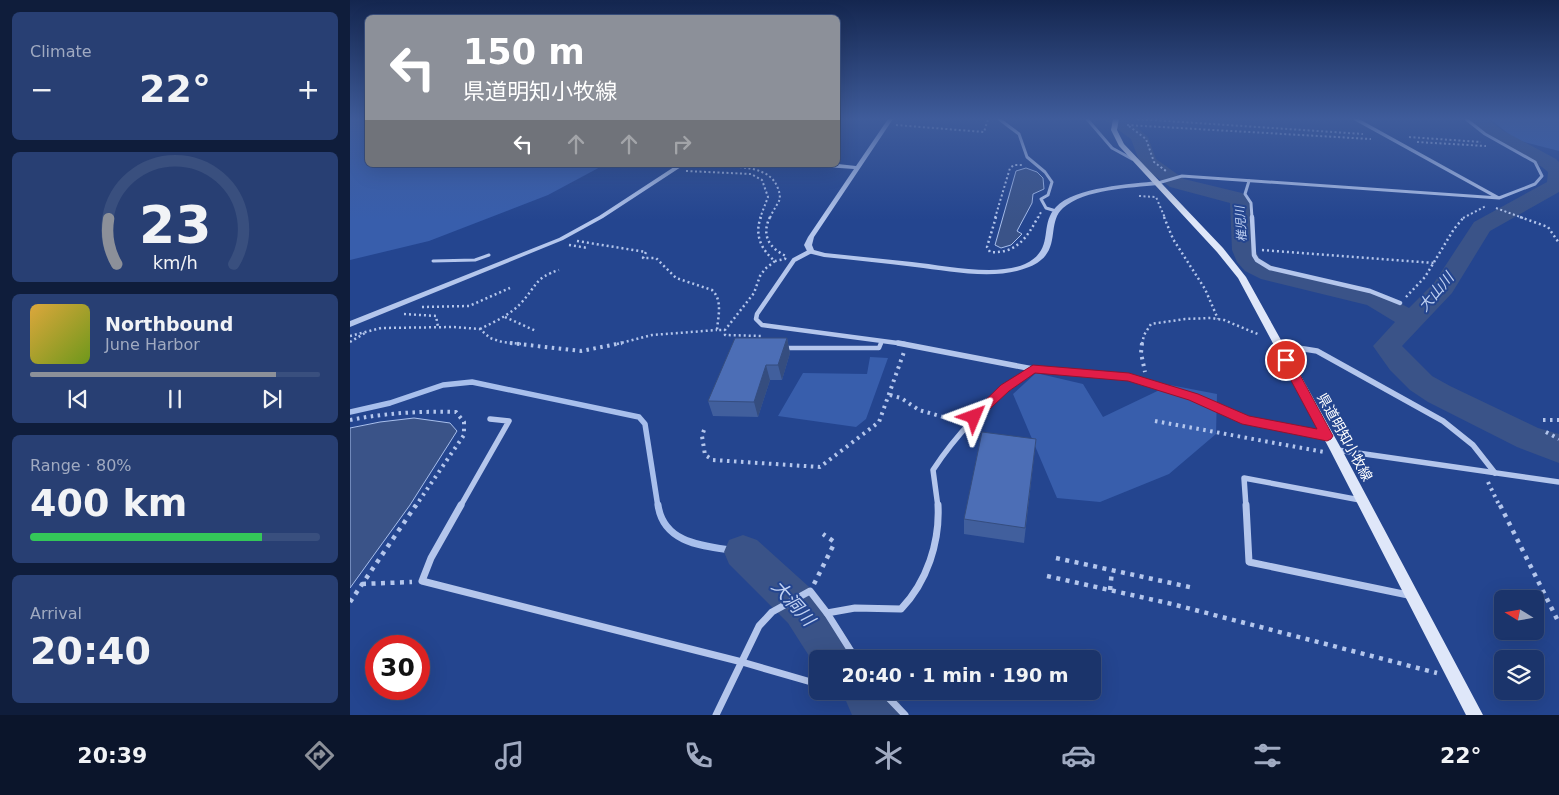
<!DOCTYPE html>
<html lang="en">
<head>
<meta charset="utf-8">
<style>
  :root { --surface:#1b346b; --page:#283f73; --text:#f1f3f6; --muted:#a0aac1; --line:#394f7e; --accent:#8c9099 }
  body { margin:0; font-family:"DejaVu Sans","Noto Sans JP",sans-serif; background:var(--page); color:var(--text); height:100vh; display:flex; flex-direction:column; font-size:19px; white-space:nowrap }
  * { box-sizing:border-box; margin:0 }
  p { font-size:16px; color:var(--muted) }
  .icon { flex:none; width:28px; height:28px; fill:none; stroke:currentColor; stroke-width:2; stroke-linecap:round; stroke-linejoin:round }
  .map { position:relative; flex:1; overflow:hidden }
  .panel { display:flex; flex-direction:column; gap:12px; padding:12px; background:#0f1d3b; width:350px }
  .panel>* { flex:none }
  .banner { position:absolute; left:15px; top:15px; width:475px; height:152px; border-radius:8px; box-shadow:0 5px 20px #0002,0 0 0 1px var(--line); background:#8c9099; color:#fff; overflow:hidden }
  .needle { width:32px; rotate:281deg }
  .controls { position:absolute; left:1144px; top:590px; display:grid; gap:10px }
  .controls a { display:grid; place-items:center; width:50px; height:50px; border-radius:8px; background:var(--surface); box-shadow:0 5px 20px #0002,0 0 0 1px var(--line); font-size:25px }
  .speed { position:absolute; left:15px; top:635px; display:flex; gap:10px; font-size:25px; font-weight:700; text-align:center }
  .speed>* { display:grid; place-content:center; width:65px; height:65px; border-radius:50%; background:var(--surface); box-shadow:0 5px 20px #0002,0 0 0 1px var(--line); line-height:1 }
  .speed .limit { border:8px solid #d22; background:#fff; color:#111 }
  .pin { position:absolute; display:grid; place-items:center; width:42px; height:42px; color:#fff; margin:-21px; border:2px solid #fff; border-radius:50%; box-shadow:0 1px 5px #0007 }
  .me { position:absolute; width:55px; margin:-28px; rotate:46deg; stroke-linejoin:round; filter:drop-shadow(0 0 4px #0008) }
  .turn { display:flex; align-items:center; gap:18px; height:105px; padding:0 15px; font-size:22px }
  .turn .icon { width:65px; height:65px; stroke-width:2.5 }
  .turn b { display:block; font-size:35px; line-height:42px }
  .lanes { display:flex; align-items:center; height:48px; padding:0 15px; background:#0003; justify-content:center; gap:25px; direction:ltr }
  .lanes .off { opacity:.35 }
  .big { font-size:38px; font-weight:600; line-height:1.1 }
  .panel .tile { flex:1; display:flex; flex-direction:column; justify-content:center; gap:8px; min-width:0; padding:0 18px; border-radius:8px; background:var(--page) }
  .panel .dial { align-items:center; gap:0 }
  .dial svg { height:130px; overflow:visible; fill:none; stroke:var(--line); stroke-width:7; stroke-linecap:round; text-anchor:middle }
  .dial text { fill:var(--text); stroke:none }
  .song { display:flex; align-items:center; gap:15px }
  .cover { width:60px; height:60px; border-radius:8px; background:linear-gradient(135deg,hsl(40 70% 55%),hsl(80 70% 35%)) }
  .played { height:5px; border-radius:2px; background:linear-gradient(90deg,var(--accent) 85%,var(--line) 85%) }
  .keys { display:flex; justify-content:space-around; direction:ltr }
  .heat { display:flex; justify-content:space-between; align-items:center; font-size:28px; direction:ltr }
  .charge { height:8px; border-radius:4px; background:linear-gradient(90deg,#34c759 80%,var(--line) 0) }
  .trip { position:absolute; left:459px; top:650px; width:292px; height:50px; border-radius:8px; background:var(--surface); box-shadow:0 5px 20px #0002,0 0 0 1px var(--line); font-weight:600; line-height:50px; text-align:center }
  .tab-bar { display:flex; height:80px; justify-content:space-around; align-items:center; background:#0b152b; color:var(--muted) }
  .tab-bar .icon { width:35px; height:35px }
  .tab-bar .on { color:var(--accent) }
  .tab-bar b { font-size:22px; color:var(--text) }
  main { display:flex; flex:1; min-height:0 }
  .map>svg:first-child { display:block }
  .green { fill:#385eac }
  .water { fill:#3a5388; stroke:#a8bfec }
  .lines { fill:none; stroke-linecap:round; stroke-linejoin:round }
  .stream-far1 { stroke:#a8bfec; stroke-width:5.5 }
  .stream { stroke:#a8bfec; stroke-width:7 }
  .river { fill:#3a5388; fill-rule:evenodd }
  .path-far3 { stroke:#b4c6ec; stroke-width:2; stroke-dasharray:2 2.5; stroke-linecap:butt }
  .path-far2 { stroke:#b4c6ec; stroke-width:2.5; stroke-dasharray:2 3; stroke-linecap:butt }
  .path-far1 { stroke:#b4c6ec; stroke-width:4; stroke-dasharray:2.5 4.5; stroke-linecap:butt }
  .path { stroke:#b4c6ec; stroke-width:4.5; stroke-dasharray:4 5.5; stroke-linecap:butt }
  .service-far1 { stroke:#b4c6ec; stroke-width:3 }
  .service { stroke:#b4c6ec; stroke-width:4.5 }
  .minor-far3 { stroke:#b4c6ec; stroke-width:3 }
  .minor-far2 { stroke:#b4c6ec; stroke-width:4.5 }
  .minor-far1 { stroke:#b4c6ec; stroke-width:5.5 }
  .minor { stroke:#b4c6ec; stroke-width:7 }
  .tertiary { fill:#b4c6ec; fill-rule:evenodd }
  .secondary { fill:#dfe7f9; fill-rule:evenodd }
  .wall { fill:#415f9d }
  .shaded-wall { fill:#354d7f }
  .building { fill:#4c6eb6; stroke:#354d7f }
  .route { fill:#e11d48; stroke:#92132f }
  .labels { text-anchor:middle; stroke-width:4; stroke-linejoin:round; paint-order:stroke }
  .far-water-label { font-size:12px; font-style:italic; fill:#c0d1f2; stroke:#24458f }
  .street-label { font-size:14px; fill:#fff; stroke:#24458f }
  .water-label { font-size:15px; font-style:italic; fill:#c0d1f2; stroke:#24458f }
  .near-water-label { font-size:18px; font-style:italic; fill:#c0d1f2; stroke:#24458f }
</style>
</head>
<body>
<main>
<section class="panel">
<div class="tile"><p>Climate</p>
<div class="heat"><a>−</a><b class="big">22°</b><a>+</a></div>
</div>
<div class="tile dial"><svg viewBox="0 0 100 80">
<path d="M14 69A42 42 0 1 1 86 69"/>
<path d="M14 69A42 42 0 0 1 9 41" stroke="#8c9099"/>
<text x="50" y="56" font-size="32" font-weight="700">23</text>
<text x="50" y="72" font-size="11">km/h</text>
</svg></div>
<div class="tile">
<div class="song"><i class="cover"></i><div><b>Northbound</b><p>June Harbor</p></div></div>
<div class="played"></div>
<div class="keys"><svg class="icon" aria-label="previous" viewBox="0 0 24 24"><path d="M18 5L8 12l10 7zM5 5v14"/></svg><svg class="icon" aria-label="pause" viewBox="0 0 24 24"><path d="M8 5v14M16 5v14"/></svg><svg class="icon" aria-label="next" viewBox="0 0 24 24"><path d="M6 5l10 7-10 7zM19 5v14"/></svg></div>
</div>
<div class="tile"><p>Range · 80%</p><b class="big">400 km</b><div class="charge"></div></div>
<div class="tile"><p>Arrival</p><b class="big">20:40</b></div>
</section>
<div class="map">
<svg width="1209" height="715" viewBox="0 0 1209 715">
  <rect width="100%" height="100%" fill="#24458f"/>
  <g class="green">
    <path d="M 0,119 L 17,119 L 18,165 L 254,165 L 198,195 L 79,241 L 0,260 Z"/>
    <path d="M 1140,119 L 1209,119 L 1209,151 L 1166,140 Z"/>
    <path d="M 520,357 L 538,358 L 516,419 L 506,427 L 428,416 L 453,373 L 517,374 Z"/>
    <path d="M 686,373 L 733,384 L 753,417 L 820,385 L 867,394 L 866,434 L 819,474 L 750,502 L 707,498 L 663,394 Z"/>
  </g>
  <g class="water">
    <path d="M 676,168 L 687,172 L 693,178 L 694,189 L 683,194 L 682,203 L 667,231 L 672,234 L 661,245 L 651,248 L 645,245 L 666,171 Z"/>
    <path d="M 64,418 L 100,423 L 107,431 L 60,505 L 0,588 L 0,428 L 30,422 Z"/>
  </g>
  <g class="lines">
    <path class="stream-far1" d="M 0,412 L 40,403 L 93,385 L 122,382 L 289,417 L 295,424 L 308,507"/>
    <path class="stream" d="M 308,505 C 314,547 360,546 393,552"/>
    <g class="river">
      <path d="M 753,119 L 774,119 L 783,124 L 798,137 L 806,159 L 834,179 L 892,193 L 901,201 L 905,250 L 910,259 L 928,269 L 1035,295 L 1059,308 L 1084,283 L 1124,222 L 1197,182 L 1198,172 L 1192,167 L 1140,137 L 1119,119 L 1138,119 L 1152,130 L 1206,159 L 1209,162 L 1209,192 L 1140,231 L 1102,293 L 1052,346 L 1082,376 L 1100,386 L 1188,428 L 1209,434 L 1209,463 L 1167,447 L 1078,402 L 1060,390 L 1040,370 L 1023,346 L 1045,322 L 1017,305 L 911,279 L 895,271 L 887,262 L 882,250 L 880,203 L 820,187 L 791,166 L 781,139 Z"/>
      <path d="M 393,535 L 407,540 L 468,595 L 501,644 L 508,659 L 468,659 L 468,670 L 438,623 L 379,564 L 374,552 L 379,540 Z"/>
      <path d="M 500,691 L 541,691 L 548,699 L 555,715 L 502,715 L 496,701 Z"/>
    </g>
    <g class="path-far3">
      <path d="M 787,119 L 1013,134"/>
      <path d="M 546,125 L 634,132 L 638,119"/>
      <path d="M 777,125 L 1021,139"/>
      <path d="M 779,126 L 796,139 L 804,162 L 816,171"/>
      <path d="M 1059,137 L 1131,142"/>
      <path d="M 1067,142 L 1136,146"/>
      <path d="M 340,166 C 365,169 415,159 427,186 C 429,191 431,196 429,201 C 426,207 422,212 420,218"/>
      <path d="M 336,171 L 401,174 L 412,180 L 418,197 L 410,218"/>
      <path d="M 789,196 L 806,197 L 815,218"/>
      <path d="M 1146,208 L 1173,218"/>
      <path d="M 645,218 L 660,168 L 664,165 L 672,165"/>
      <path d="M 688,218 L 691,212"/>
      <path d="M 1113,218 L 1136,206"/>
    </g>
    <g class="path-far2">
      <path d="M 411,217 C 404,234 411,250 425,261 L 415,269 L 410,276 L 404,293 L 375,330 L 375,335 L 412,336"/>
      <path d="M 420,217 C 411,235 419,248 436,256 L 435,259 L 425,261"/>
      <path d="M 646,217 L 637,247 L 640,252 C 666,254 677,238 688,217"/>
      <path d="M 814,217 L 823,239 L 855,289 L 868,319"/>
      <path d="M 1170,217 L 1198,227 L 1209,243"/>
      <path d="M 227,241 L 296,252 L 293,258 L 306,258 L 326,278 L 362,290 C 373,300 368,317 367,330 L 375,330"/>
      <path d="M 219,245 L 238,248"/>
      <path d="M 912,250 L 1084,263"/>
      <path d="M 1056,297 L 1075,277 L 1104,229 L 1114,217"/>
      <path d="M 72,307 L 119,306 L 160,288"/>
      <path d="M 54,314 L 86,316 L 88,327"/>
      <path d="M 155,317 L 186,331"/>
      <path d="M 130,329 C 144,322 160,315 171,303 C 187,286 184,278 209,270"/>
      <path d="M 0,336 L 31,328 L 104,327 L 130,329 L 140,338 L 152,342 L 171,344"/>
      <path d="M 0,342 L 15,333"/>
      <path d="M 267,344 L 302,335 L 367,330"/>
      <path d="M 792,344 L 794,335 L 801,324 L 835,319 L 861,318 L 874,320 L 910,335"/>
    </g>
    <g class="path-far1">
      <path d="M 160,343 L 231,351 L 272,343"/>
      <path d="M 792,343 L 791,353 L 795,372"/>
      <path d="M 540,395 L 551,398 L 569,410 L 607,421"/>
      <path d="M 0,420 C 35,413 70,411 106,412 L 114,422 L 114,435 L 65,507"/>
      <path d="M 1193,420 L 1209,420"/>
      <path d="M 805,421 L 974,452"/>
      <path d="M 354,430 L 352,436 L 355,455 L 363,460 L 470,467 L 529,422 L 554,352"/>
      <path d="M 1196,432 L 1209,439"/>
      <path d="M 1138,482 L 1150,507"/>
    </g>
    <g class="path">
      <path d="M 1150,505 L 1209,623"/>
      <path d="M 706,558 L 844,588"/>
      <path d="M 697,576 L 822,604 L 1087,673"/>
      <path d="M 12,584 L 62,582"/>
      <path d="M 464,584 L 483,546 L 483,541 L 473,534"/>
      <path d="M 760,590 L 762,571"/>
      <path d="M 0,602 L 66,505"/>
    </g>
    <g class="service-far1">
      <path d="M 83,261 L 125,260 L 139,255"/>
      <path d="M 531,344 L 532,341"/>
    </g>
    <path class="service" d="M 434,348 L 529,348 L 531,343"/>
    <g class="minor-far3">
      <path d="M 649,119 L 669,134 L 677,157 L 695,172 L 702,182 L 698,195 L 691,199 L 696,208 L 706,211"/>
      <path d="M 737,119 L 762,148 L 782,159"/>
      <path d="M 899,181 L 895,194 L 901,203 L 902,218"/>
      <path d="M 808,183 L 832,176 L 1149,198 L 1185,184 L 1192,176 L 1185,162 L 1135,134 L 1116,119"/>
    </g>
    <g class="minor-far2">
      <path d="M 902,217 L 904,255 L 907,260 L 920,268 L 1020,291 L 1050,303"/>
      <path d="M 461,251 L 444,260 L 407,314 L 406,319 L 412,325 L 555,344"/>
    </g>
    <g class="minor-far1">
      <path d="M 548,343 L 683,369 L 779,377 L 844,397 L 897,421 L 977,436"/>
      <path d="M 929,345 L 967,351 L 1093,421 L 1123,445 L 1145,473"/>
      <path d="M 987,450 L 1209,482"/>
      <path d="M 110,507 L 159,421 L 140,419"/>
      <path d="M 588,507 L 583,470 C 610,429 642,397 683,370"/>
      <path d="M 896,507 L 894,478 L 1010,500"/>
    </g>
    <g class="minor">
      <path d="M 111,505 L 81,558 L 72,581 L 392,662 L 468,684"/>
      <path d="M 896,505 L 899,562 L 1058,595"/>
      <path d="M 506,659 L 477,613 L 505,608 L 551,609 C 577,582 590,542 588,505"/>
      <path d="M 493,691 L 495,691"/>
      <path d="M 532,691 L 555,715"/>
      <path d="M 366,715 L 409,626 L 422,612 L 460,591 L 477,613"/>
    </g>
    <g class="tertiary">
      <path d="M 538,119 L 543,119 L 464,237 L 462,245 L 464,250 L 475,253 C 504,256 533,259 562,262 C 592,265 646,277 675,264 C 706,249 688,226 706,207 C 724,187 782,184 808,181 L 811,183 L 808,185 C 780,188 735,189 713,208 C 695,224 714,253 679,267 C 646,281 600,271 565,267 C 535,263 504,260 474,257 L 458,253 L 454,245 L 458,237 L 504,169 L 475,167 L 472,165 L 488,164 L 506,166 Z"/>
      <path d="M 1002,119 L 1009,119 L 1152,198 L 1147,199 Z"/>
      <path d="M 327,165 L 334,165 L 253,218 L 213,240 L 0,327 L 0,321 L 209,238 L 249,216 Z"/>
    </g>
    <path class="secondary" d="M 763,119 L 769,119 L 767,130 L 774,144 L 873,248 L 896,277 L 992,450 L 1133,715 L 1116,715 L 980,450 L 888,278 L 867,252 L 769,146 L 761,130 Z"/>
  </g>
  <g class="wall">
    <path d="M 437,338 L 440,353 L 432,380 L 420,380 L 408,417 L 363,416 L 358,401 Z"/>
    <path d="M 686,439 L 674,543 L 614,534 L 614,519 Z"/>
  </g>
  <g class="shaded-wall">
    <path d="M 437,338 L 440,353 L 432,380 L 428,365 Z"/>
    <path d="M 416,365 L 420,380 L 408,417 L 404,402 Z"/>
  </g>
  <g class="building">
    <path d="M 385,338 L 437,338 L 428,365 L 416,365 L 404,402 L 358,401 Z"/>
    <path d="M 632,432 L 686,439 L 675,528 L 614,519 Z"/>
  </g>
  <linearGradient id="sky" x2="0" y2="1"><stop stop-color="#14264f"/><stop offset="0.54" stop-color="#3f5c9b"/><stop offset="1" stop-color="#3f5c9b" stop-opacity="0"/></linearGradient>
  <rect width="1209" height="220" fill="url(#sky)"/>
  <path class="route" d="M 936,357 L 942,360 L 983,436 L 981,439 L 977,441 L 892,424 L 839,400 L 778,381 L 685,373 L 659,391 L 628,420 L 619,420 L 618,417 L 651,385 L 683,365 L 779,373 L 848,394 L 899,416 L 967,429 L 930,360 Z"/>
  <g class="labels">
    <g class="far-water-label">
      <text transform="translate(891 224) rotate(-94)" y="4">椎児川</text>
    </g>
    <g class="street-label">
      <text transform="translate(995 437) rotate(61)" y="5">県道明知小牧線</text>
    </g>
    <g class="water-label">
      <text transform="translate(1086 292) rotate(-50)" y="5">大山川</text>
    </g>
    <g class="near-water-label">
      <text transform="translate(443 603) rotate(48)" y="6">大洞川</text>
    </g>
  </g>
</svg>
<div class="controls">
<a><svg class="needle" viewBox="-14 -14 28 28"><path d="M0-13l5 13h-10z" fill="#e53935"/><path d="M0 13l5-13h-10z" fill="#a0aac1"/></svg></a>
<a><svg class="icon" aria-label="layers" viewBox="0 0 24 24"><path d="M12 4l9 5-9 5-9-5zM3 14l9 5 9-5"/></svg></a>
</div>
<div class="speed"><div class="limit">30</div></div>
<div class="pin" style="left:936px;top:360px;background:#d93025"><svg class="icon" aria-label="arrive" viewBox="0 0 24 24"><path d="M6 21V4h12l-3 4 3 4H6"/></svg></div>
<svg class="me" style="left:624px;top:417px" viewBox="-20 -20 40 40"><path d="M0-17L14 15 0 8-14 15z" fill="#e11d48" stroke="#fff" stroke-width="4"/></svg>
<div class="trip">20:40 · 1 min · 190 m</div>
<div class="banner">
<div class="turn"><svg class="icon" aria-label="left" viewBox="0 0 24 24"><path d="M17 20v-9H6M10 6l-5 5 5 5"/></svg><div><b>150 m</b>県道明知小牧線</div></div>
<div class="lanes"><svg class="icon" aria-label="left" viewBox="0 0 24 24"><path d="M17 20v-9H6M10 6l-5 5 5 5"/></svg><svg class="icon off" aria-label="ahead" viewBox="0 0 24 24"><path d="M12 20V5M6 11l6-6 6 6"/></svg><svg class="icon off" aria-label="ahead" viewBox="0 0 24 24"><path d="M12 20V5M6 11l6-6 6 6"/></svg><svg class="icon off" aria-label="right" viewBox="0 0 24 24"><path d="M7 20v-9h11M14 6l5 5-5 5"/></svg></div>
</div>
</div>
</main>
<nav class="tab-bar">
<b>20:39</b>
<svg class="icon on" aria-label="directions" viewBox="0 0 24 24"><path d="M12 3l9 9-9 9-9-9zM9 14v-3h6M13 9l2 2-2 2"/></svg>
<svg class="icon" aria-label="music" viewBox="0 0 24 24"><path d="M9 18V5l10-2v13"/><circle cx="6" cy="18" r="3"/><circle cx="16" cy="16" r="3"/></svg>
<svg class="icon" aria-label="phone" viewBox="0 0 24 24"><path d="M5 4h4l2 5-3 2q2 4 5 5l2-3 5 2v4C11 20 4 13 5 4z"/></svg>
<svg class="icon" aria-label="climate" viewBox="0 0 24 24"><path d="M12 3v18M4 7l16 10M4 17L20 7"/></svg>
<svg class="icon" aria-label="car" viewBox="0 0 24 24"><path d="M5 17H2v-5l4-1 3-4h7l3 4 3 1v5h-3M9 17h6M6 11h13"/><circle cx="7" cy="17" r="2"/><circle cx="17" cy="17" r="2"/></svg>
<svg class="icon" aria-label="filters" viewBox="0 0 24 24"><path d="M4 7h16M4 17h16"/><circle cx="9" cy="7" r="2"/><circle cx="15" cy="17" r="2"/></svg>
<b>22°</b>
</nav>
</body>
</html>
